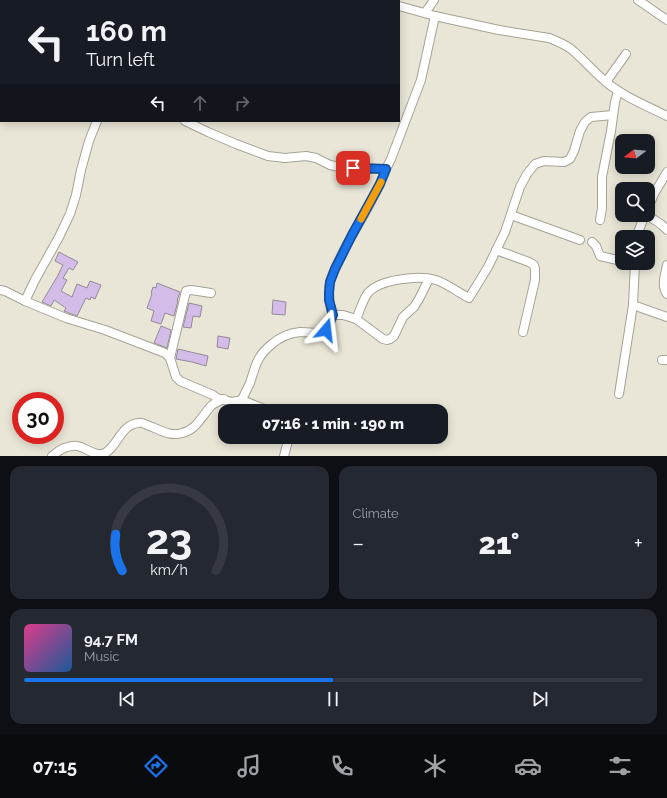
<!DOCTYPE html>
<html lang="en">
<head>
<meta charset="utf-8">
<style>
  :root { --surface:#171b24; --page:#242831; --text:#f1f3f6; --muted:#9ea1a6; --line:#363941; --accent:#1a73e8 }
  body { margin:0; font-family:Raleway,sans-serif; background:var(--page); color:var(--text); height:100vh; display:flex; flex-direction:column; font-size:15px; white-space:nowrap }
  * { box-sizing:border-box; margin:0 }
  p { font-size:13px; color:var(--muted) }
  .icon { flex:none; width:22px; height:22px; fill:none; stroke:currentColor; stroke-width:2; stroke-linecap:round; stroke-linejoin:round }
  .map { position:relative; height:456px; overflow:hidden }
  .sheet { display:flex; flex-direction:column; gap:10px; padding:10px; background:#0d0f14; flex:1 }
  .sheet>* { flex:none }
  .guide { position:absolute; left:0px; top:0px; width:400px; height:122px; box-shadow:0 2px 10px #0003; background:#171b24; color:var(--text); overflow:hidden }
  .needle { width:26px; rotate:254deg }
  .fabs { position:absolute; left:615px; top:134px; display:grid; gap:8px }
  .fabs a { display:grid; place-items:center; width:40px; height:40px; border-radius:8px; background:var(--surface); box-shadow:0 2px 10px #0003; font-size:20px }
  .speed { position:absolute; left:12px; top:392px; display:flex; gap:8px; font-size:20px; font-weight:700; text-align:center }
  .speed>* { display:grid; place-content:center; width:52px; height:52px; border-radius:50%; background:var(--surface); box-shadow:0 2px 10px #0003; line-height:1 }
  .speed .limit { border:6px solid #d22; background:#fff; color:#111 }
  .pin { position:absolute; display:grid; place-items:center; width:34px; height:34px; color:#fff; margin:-17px; border-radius:8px; box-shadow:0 2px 6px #0006 }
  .me { position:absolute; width:44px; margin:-22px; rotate:17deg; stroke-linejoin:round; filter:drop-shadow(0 0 3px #0008) }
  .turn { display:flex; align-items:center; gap:14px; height:84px; padding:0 20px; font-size:18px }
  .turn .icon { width:52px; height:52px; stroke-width:2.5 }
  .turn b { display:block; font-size:28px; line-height:34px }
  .lanes { display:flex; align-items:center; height:38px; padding:0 20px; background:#0003; justify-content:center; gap:20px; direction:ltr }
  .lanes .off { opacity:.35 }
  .big { font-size:30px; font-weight:800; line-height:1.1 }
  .sheet .card { flex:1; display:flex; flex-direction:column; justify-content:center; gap:6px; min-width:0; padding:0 14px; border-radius:12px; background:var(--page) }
  .sheet .dial { align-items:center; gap:0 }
  .dial svg { height:104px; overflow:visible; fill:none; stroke:var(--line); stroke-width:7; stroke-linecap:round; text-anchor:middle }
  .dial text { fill:var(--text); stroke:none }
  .song { display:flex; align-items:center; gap:12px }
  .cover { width:48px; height:48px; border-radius:6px; background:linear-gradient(135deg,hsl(330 70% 55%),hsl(210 70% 35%)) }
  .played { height:4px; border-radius:2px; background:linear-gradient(90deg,var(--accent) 50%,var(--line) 50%) }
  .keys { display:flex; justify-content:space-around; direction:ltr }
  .heat { display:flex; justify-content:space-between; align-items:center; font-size:22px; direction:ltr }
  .sheet .tiles { flex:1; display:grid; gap:10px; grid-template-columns:1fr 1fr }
  .card:last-child { grid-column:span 2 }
  .trip { position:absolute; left:218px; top:404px; width:230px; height:40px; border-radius:12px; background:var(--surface); box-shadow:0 2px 10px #0003; font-weight:800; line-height:40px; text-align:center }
  .tabs { display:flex; height:64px; justify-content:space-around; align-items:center; background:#090b0e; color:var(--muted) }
  .tabs .icon { width:28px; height:28px }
  .tabs .on { color:var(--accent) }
  .tabs b { font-size:18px; color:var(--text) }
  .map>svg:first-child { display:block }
  .building { fill:#d3bde8; stroke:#928b98 }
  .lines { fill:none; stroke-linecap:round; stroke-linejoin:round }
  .street-casing { stroke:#a5a394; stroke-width:10 }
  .street { stroke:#fff; stroke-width:8 }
  .route-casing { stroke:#114b97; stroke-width:10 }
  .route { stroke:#1a73e8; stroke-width:7 }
  .slow { stroke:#f59e0b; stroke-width:7 }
</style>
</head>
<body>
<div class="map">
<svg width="667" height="456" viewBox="0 0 667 456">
  <rect width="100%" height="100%" fill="#e9e6d7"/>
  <g class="building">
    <path d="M 59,252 L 78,262 L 73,270 L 69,268 L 63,278 L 67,280 L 61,291 L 72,297 L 77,284 L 87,288 L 90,281 L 101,285 L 95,299 L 91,297 L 90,300 L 86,298 L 77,316 L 64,311 L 66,308 L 54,300 L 51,306 L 42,302 L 57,277 L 63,265 L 55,261 Z"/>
    <path d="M 157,283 L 180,292 L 177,301 L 178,301 L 174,316 L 165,313 L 161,324 L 151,321 L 154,311 L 147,308 L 152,294 L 151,293 L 153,287 L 156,288 Z"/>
    <path d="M 273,300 L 286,302 L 285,315 L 272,314 Z"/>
    <path d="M 189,303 L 202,306 L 200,317 L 193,316 L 191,328 L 183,327 Z"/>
    <path d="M 161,326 L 171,330 L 167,348 L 154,343 Z"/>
    <path d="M 218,336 L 230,338 L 228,349 L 217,347 Z"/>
    <path d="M 178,349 L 208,356 L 206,366 L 192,362 L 176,359 Z"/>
  </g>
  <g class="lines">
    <g class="street-casing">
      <g id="street">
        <path d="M 375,0 L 379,1"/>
        <path d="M 638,0 L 667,20"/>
        <path d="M 399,6 L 435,16 L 499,30 L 549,38 C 557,41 564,44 571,49 C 583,59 593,71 605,81 C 622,96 647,106 667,116"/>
        <path d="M 425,13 L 434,0"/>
        <path d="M 606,82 L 626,54"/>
        <path d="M 185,121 L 208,132 L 236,144 L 268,156 L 285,158 L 306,156 L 316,158 L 330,165 L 344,168 L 386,169 L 391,159 L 421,80 L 435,16"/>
        <path d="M 648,208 L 654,194 L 667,172"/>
        <path d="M 511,215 L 580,240"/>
        <path d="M 645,215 C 654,219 661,223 667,230"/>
        <path d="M 600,220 L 602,208 L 602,177 L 611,131 L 615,102 L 618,91"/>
        <path d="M 636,237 L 645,215"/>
        <path d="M 592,242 L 596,246 L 600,256 L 622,261"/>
        <path d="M 496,250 L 529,262 L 534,265 L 535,269 L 535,280 L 523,332"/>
        <path d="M 667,265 C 665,275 661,286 667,294"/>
        <path d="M 0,290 L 5,291 L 25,301 L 66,318 L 105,330 L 165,353 L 170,358 L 176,377 L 180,381 L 213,395 L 217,398 L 232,402 L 242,400 L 269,411"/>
        <path d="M 25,301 L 35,280 L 59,237 L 70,214 L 76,195 L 81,170 L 89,141 L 97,121"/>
        <path d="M 633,305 L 667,317"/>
        <path d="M 333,315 C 329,304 328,293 330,282 C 333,270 340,259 345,248 C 359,222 376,197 386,169"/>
        <path d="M 356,319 C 360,311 363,299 368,293 C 380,279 419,275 436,280 C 446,283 459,293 469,298 L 488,267 L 505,232 L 520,187 L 527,174 L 535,164 L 544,161 L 564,162 L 570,159 L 574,151 L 580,131 L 585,122 L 591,117 L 613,115"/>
        <path d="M 170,358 L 186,291 L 191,290 L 211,293"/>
        <path d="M 662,360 L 667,360"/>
        <path d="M 619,394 L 633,305 L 635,263"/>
        <path d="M 242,400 C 244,395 247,389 250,383 C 256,365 256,357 272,344 C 280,337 290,333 300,332 C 307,332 322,335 327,329 C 330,326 331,320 333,315 L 343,315 L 356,319 L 383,339 L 387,340 L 390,339 L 394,336 L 403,317 L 414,307 L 419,299 L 429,279"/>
        <path d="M 52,456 C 58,451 68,445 77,446 C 85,447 94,456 103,454 C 118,448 120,424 139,423 C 141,422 145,424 147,425 C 159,429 169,437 182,433 C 196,430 202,416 211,406 C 214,403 220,401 224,399"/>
        <path d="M 284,456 L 289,437"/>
      </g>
    </g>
    <use href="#street" class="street"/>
  </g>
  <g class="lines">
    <g class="route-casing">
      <path id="route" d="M 326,330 L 333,315 L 329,300 L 329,293 L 330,282 L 335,269 L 352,235 L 380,184 L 386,169 L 353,168"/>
    </g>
    <use href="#route" class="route"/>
    <path class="slow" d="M 361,219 L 381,182"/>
  </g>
</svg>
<div class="fabs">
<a><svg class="needle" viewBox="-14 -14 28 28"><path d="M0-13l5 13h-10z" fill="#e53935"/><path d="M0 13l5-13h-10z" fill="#9ea1a6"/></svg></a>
<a><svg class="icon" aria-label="search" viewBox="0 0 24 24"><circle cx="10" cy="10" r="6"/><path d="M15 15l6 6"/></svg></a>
<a><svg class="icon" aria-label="layers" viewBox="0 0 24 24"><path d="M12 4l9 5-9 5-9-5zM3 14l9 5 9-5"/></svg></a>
</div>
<div class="speed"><div class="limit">30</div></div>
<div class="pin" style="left:353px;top:168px;background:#d93025"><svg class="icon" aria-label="arrive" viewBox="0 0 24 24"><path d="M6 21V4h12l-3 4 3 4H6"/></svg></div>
<svg class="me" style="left:326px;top:330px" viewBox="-20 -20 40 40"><path d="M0-17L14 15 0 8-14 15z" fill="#1a73e8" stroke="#fff" stroke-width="4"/></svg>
<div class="trip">07:16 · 1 min · 190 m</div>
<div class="guide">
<div class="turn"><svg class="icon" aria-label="left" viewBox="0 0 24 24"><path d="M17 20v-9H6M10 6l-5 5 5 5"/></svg><div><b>160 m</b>Turn left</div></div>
<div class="lanes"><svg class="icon" aria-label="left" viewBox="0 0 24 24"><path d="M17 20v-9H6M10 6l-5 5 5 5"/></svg><svg class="icon off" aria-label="ahead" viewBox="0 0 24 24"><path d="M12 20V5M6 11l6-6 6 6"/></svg><svg class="icon off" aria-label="right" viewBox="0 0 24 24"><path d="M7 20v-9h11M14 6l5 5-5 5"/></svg></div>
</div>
</div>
<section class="sheet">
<div class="tiles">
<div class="card dial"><svg viewBox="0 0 100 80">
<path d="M14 69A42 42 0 1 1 86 69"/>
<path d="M14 69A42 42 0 0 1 9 41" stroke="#1a73e8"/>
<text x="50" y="56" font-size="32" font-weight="700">23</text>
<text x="50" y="72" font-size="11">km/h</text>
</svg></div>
<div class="card"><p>Climate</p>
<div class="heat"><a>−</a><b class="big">21°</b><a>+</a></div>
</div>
<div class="card">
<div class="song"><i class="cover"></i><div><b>94.7 FM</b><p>Music</p></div></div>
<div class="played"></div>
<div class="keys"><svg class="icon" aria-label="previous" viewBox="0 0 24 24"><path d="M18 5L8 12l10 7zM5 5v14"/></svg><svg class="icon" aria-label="pause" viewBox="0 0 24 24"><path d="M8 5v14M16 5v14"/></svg><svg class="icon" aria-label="next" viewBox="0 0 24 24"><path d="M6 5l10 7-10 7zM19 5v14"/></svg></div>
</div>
</div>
</section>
<nav class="tabs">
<b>07:15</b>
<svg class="icon on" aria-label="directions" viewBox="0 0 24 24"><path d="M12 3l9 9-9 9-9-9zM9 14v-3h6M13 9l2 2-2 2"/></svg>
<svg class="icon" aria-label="music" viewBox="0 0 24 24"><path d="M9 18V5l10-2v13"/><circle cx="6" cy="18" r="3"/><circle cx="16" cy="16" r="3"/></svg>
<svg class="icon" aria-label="phone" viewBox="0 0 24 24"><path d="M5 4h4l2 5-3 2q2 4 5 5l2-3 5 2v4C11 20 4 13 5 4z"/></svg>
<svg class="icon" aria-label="climate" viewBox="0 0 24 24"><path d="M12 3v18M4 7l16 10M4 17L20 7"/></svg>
<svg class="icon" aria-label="car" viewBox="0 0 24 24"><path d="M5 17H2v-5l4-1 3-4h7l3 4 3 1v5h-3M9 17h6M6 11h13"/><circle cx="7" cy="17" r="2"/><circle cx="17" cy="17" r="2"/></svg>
<svg class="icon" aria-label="filters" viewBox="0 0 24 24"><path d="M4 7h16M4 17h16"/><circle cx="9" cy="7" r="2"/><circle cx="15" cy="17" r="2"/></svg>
</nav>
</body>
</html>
